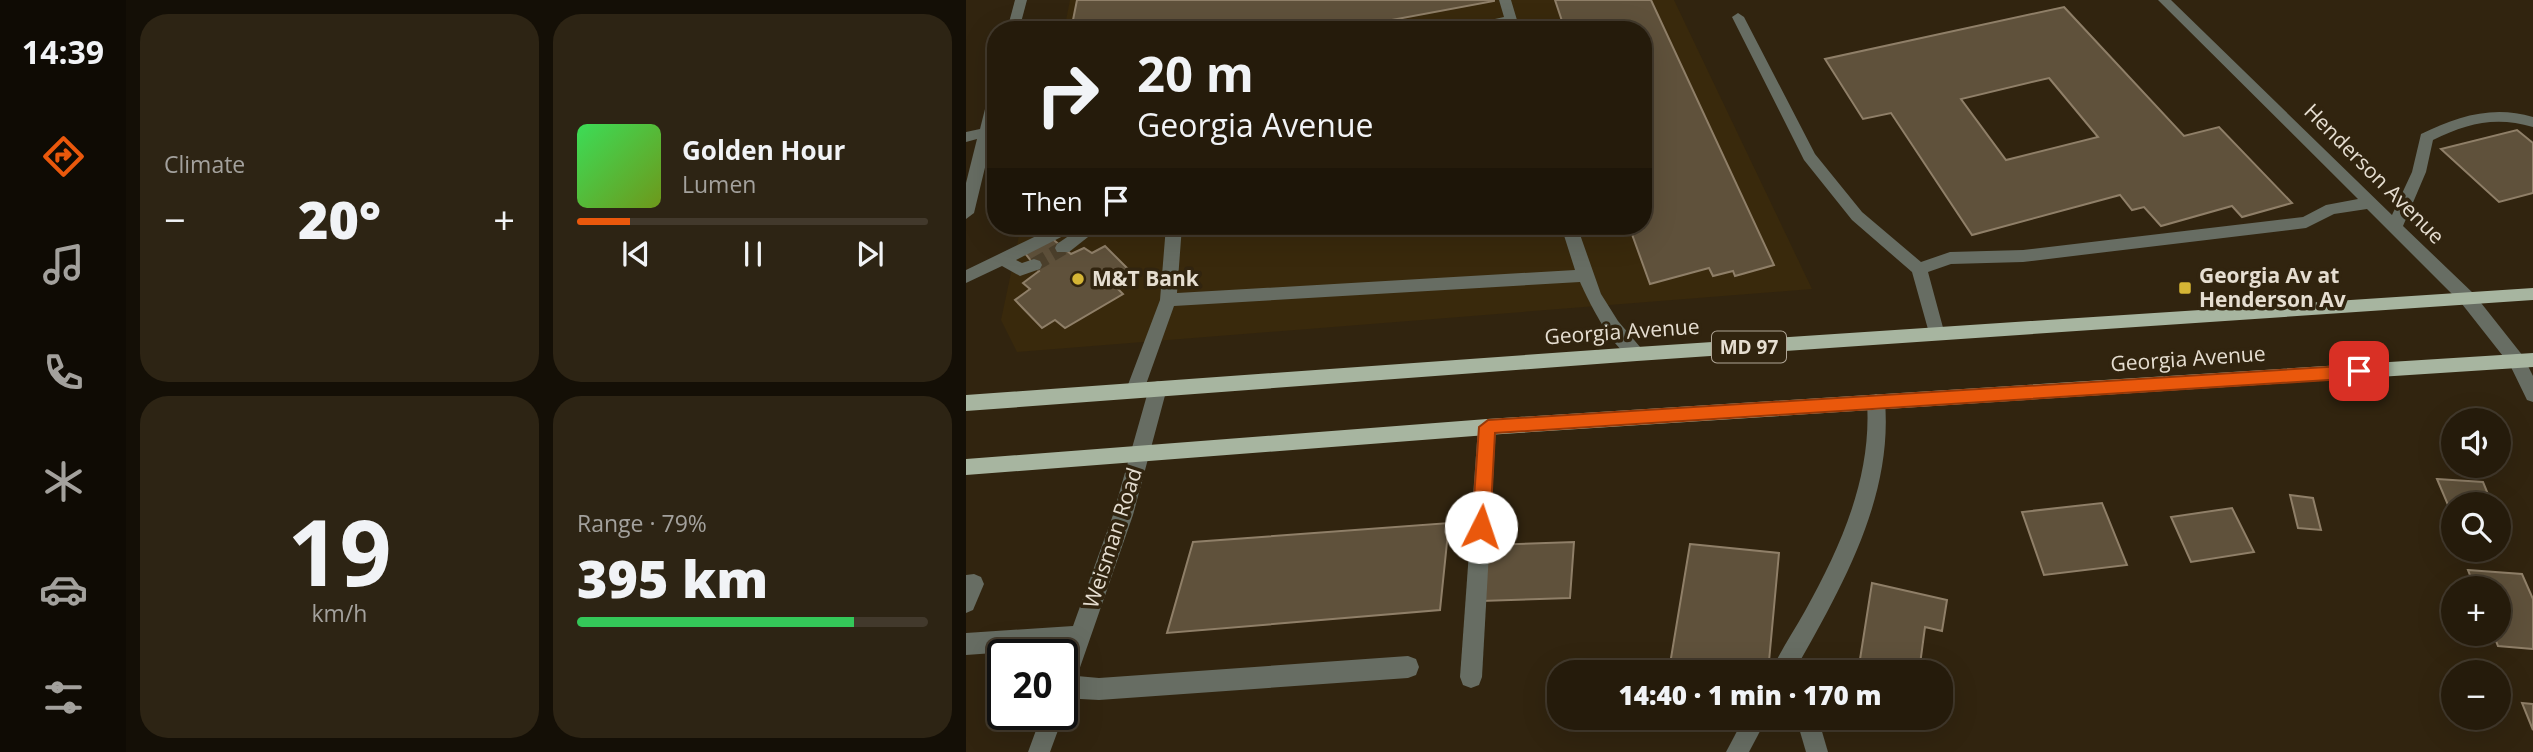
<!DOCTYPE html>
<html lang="en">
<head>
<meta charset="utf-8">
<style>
  :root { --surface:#251b0b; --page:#2d2414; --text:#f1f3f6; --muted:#a3a19d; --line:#42392c; --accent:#ea580c }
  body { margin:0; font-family:"Open Sans",sans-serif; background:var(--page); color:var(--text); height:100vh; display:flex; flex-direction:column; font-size:26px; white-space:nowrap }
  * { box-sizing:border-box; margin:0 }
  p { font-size:23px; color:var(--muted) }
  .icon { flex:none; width:38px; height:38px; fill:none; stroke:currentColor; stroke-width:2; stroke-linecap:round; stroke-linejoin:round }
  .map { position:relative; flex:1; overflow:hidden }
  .sheet { display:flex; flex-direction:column; gap:14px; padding:14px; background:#140f06; width:840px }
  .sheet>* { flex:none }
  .guide { position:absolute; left:21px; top:21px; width:665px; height:214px; border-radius:28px; box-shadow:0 7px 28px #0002,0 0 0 2px var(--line); background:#251b0b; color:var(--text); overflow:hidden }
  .fabs { position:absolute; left:1475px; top:408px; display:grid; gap:14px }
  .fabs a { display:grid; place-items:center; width:70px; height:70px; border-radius:50%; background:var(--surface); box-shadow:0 7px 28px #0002,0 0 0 2px var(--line); font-size:35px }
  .speed { position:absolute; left:21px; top:639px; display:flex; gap:14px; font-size:35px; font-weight:700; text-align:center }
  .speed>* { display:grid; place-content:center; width:91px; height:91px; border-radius:50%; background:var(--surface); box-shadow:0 7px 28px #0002,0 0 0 2px var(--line); line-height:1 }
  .speed .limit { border:4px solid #111; border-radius:10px; background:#fff; color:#111 }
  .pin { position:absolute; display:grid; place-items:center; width:60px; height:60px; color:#fff; margin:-30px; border-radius:14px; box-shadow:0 4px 10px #0006 }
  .me { position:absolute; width:77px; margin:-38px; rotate:4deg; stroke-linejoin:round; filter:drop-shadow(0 0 5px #0008) }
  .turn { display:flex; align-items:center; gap:24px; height:147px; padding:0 35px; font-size:32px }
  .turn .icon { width:91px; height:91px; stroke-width:2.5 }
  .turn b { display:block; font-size:49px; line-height:60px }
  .then { display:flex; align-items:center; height:66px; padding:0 35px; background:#0003; gap:14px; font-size:26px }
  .big { font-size:52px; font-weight:800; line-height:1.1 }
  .sheet .tile { flex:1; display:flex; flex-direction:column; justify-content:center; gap:10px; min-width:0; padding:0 24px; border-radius:28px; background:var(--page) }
  .sheet .dial { align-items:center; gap:0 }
  .dial b { font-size:91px; line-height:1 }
  .song { display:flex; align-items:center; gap:21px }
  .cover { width:84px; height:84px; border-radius:10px; background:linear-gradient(135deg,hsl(130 70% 55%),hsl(80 70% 35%)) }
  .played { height:7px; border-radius:4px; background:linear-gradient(90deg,var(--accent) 15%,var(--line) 15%) }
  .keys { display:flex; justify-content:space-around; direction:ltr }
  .heat { display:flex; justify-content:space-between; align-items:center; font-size:38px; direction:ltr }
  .charge { height:10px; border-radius:5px; background:linear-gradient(90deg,#34c759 79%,var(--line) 0) }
  .sheet .tiles { flex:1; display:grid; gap:14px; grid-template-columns:repeat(2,1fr) }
  .trip { position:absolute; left:581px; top:660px; width:406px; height:70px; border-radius:28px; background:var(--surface); box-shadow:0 7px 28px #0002,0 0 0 2px var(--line); font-weight:800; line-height:70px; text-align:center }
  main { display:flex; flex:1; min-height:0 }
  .menu { display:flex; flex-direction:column; width:126px; justify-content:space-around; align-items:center; background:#0f0b04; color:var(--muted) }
  .menu .icon { width:49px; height:49px }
  .menu .current { color:var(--accent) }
  .menu b { font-size:32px; color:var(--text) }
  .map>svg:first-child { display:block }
  .built { fill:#39290c }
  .building { fill:#5f513b; stroke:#8f7f68; stroke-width:2; fill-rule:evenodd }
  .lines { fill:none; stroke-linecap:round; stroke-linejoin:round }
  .minor-tunnel { stroke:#4c402c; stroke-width:14; stroke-dasharray:14 7; stroke-linecap:butt }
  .minor { fill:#676d63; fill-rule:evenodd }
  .major { fill:#a7b5a0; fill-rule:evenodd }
  .route { fill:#ea580c; stroke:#983908; stroke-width:2 }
  .poi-dot { fill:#d5b535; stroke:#31240f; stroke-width:2.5 }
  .labels { text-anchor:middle; stroke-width:7; stroke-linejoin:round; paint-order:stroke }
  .shield { fill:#31240f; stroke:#b0a697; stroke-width:2 }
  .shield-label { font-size:19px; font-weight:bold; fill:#e6ded1 }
  .street-label { font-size:21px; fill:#e6ded1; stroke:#31240f }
  .poi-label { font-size:21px; font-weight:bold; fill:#e6ded1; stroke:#31240f; text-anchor:start }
</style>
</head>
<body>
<main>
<nav class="menu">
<b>14:39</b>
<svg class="icon current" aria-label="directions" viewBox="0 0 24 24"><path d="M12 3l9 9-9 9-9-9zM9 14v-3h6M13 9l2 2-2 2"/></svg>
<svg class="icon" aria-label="music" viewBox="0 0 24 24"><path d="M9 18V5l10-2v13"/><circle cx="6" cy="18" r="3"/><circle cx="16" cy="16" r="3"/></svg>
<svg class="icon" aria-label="phone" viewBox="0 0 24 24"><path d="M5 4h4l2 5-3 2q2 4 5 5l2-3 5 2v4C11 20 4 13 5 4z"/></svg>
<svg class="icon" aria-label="climate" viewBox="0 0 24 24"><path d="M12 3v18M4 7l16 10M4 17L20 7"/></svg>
<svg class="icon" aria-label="car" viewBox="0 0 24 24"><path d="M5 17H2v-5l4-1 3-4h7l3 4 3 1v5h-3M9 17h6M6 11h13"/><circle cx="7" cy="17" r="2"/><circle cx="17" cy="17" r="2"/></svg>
<svg class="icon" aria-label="filters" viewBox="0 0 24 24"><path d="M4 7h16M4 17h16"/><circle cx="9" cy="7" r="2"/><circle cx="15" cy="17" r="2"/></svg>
</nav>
<section class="sheet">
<div class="tiles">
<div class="tile"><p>Climate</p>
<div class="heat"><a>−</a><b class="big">20°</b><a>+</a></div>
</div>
<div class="tile">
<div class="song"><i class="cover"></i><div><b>Golden Hour</b><p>Lumen</p></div></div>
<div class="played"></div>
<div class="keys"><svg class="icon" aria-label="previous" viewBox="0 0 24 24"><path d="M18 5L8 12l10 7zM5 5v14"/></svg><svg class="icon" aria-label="pause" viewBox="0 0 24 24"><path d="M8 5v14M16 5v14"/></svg><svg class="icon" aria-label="next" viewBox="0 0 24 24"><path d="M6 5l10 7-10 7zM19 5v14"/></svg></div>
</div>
<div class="tile dial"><b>19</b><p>km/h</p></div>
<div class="tile"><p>Range · 79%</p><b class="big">395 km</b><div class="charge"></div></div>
</div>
</section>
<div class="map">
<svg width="1567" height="752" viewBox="0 0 1567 752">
  <rect width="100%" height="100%" fill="#31240f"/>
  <path class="built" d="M 104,0 L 708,0 L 846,289 L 51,352 L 35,320 L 55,226 L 677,226 L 677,30 L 98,30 Z"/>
  <g class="building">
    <path d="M 111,0 L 528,0 L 528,1 L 372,30 L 105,30 Z"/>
    <path d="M 589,0 L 685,0 L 808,265 L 769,276 L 767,271 L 747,276 L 743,268 L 684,284 L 663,226 L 677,226 L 677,30 L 622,30 L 621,27 L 599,30 Z"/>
    <path d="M 1098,7 L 1218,136 L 1253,127 L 1326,203 L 1276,217 L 1266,206 L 1195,226 L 1178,207 L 1166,210 L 1154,195 L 1006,235 L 925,113 L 897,119 L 859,59 ZM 1083,78 L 1132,137 L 1040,160 L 995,99 Z"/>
    <path d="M 1551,130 L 1567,143 L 1567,193 L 1533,202 L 1475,149 Z"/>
    <path d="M 84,237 L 105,254 L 118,248 L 126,253 L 139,246 L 167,274 L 150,287 L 157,294 L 99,328 L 89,320 L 76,328 L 49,300 L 64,289 L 57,283 L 73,271 L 58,252 Z"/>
    <path d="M 1471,479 L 1517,482 L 1526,504 L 1488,504 L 1488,519 Z"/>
    <path d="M 1324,495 L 1347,498 L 1355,530 L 1332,528 Z"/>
    <path d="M 1136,503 L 1161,565 L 1078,575 L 1056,512 Z"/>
    <path d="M 1266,508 L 1288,552 L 1225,562 L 1205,517 Z"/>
    <path d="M 483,523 L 474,610 L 201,633 L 227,542 Z"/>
    <path d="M 608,542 L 604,598 L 515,601 L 523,545 Z"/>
    <path d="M 724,544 L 813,553 L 802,672 L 703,670 Z"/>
    <path d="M 1502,570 L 1556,574 L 1567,599 L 1567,649 L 1532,646 L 1527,634 L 1533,634 L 1533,588 L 1509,588 Z"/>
    <path d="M 906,583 L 981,600 L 976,631 L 959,627 L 953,672 L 892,672 Z"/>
    <path d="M 1556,703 L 1567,704 L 1567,730 Z"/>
  </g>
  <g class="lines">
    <path class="minor-tunnel" d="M 68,265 L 97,248"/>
    <g class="minor">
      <path d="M 49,0 L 61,0 L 53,30 L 41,30 Z"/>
      <path d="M 533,0 L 545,0 L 554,30 L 542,30 L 540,24 L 507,30 L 479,30 L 538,17 Z"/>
      <path d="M 1192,0 L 1205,0 L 1426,215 L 1446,172 L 1455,134 C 1492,116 1527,105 1567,117 L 1567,127 C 1530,116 1501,123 1467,140 L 1460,172 L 1437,226 L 1508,294 L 1557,356 L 1567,376 L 1567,402 L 1561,400 L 1544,365 L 1496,304 L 1401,209 L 1368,214 L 1340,228 L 1057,262 L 985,264 L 962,272 L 979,335 L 977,340 L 965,340 L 946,272 L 886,220 L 838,160 L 766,17 L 772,13 L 778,17 L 849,154 L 896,212 L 955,262 L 984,252 L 1057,250 L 1337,217 L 1360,205 L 1392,199 Z"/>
      <path d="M 30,89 L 30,122 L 8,213 L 0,219 L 0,183 L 11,139 L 0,142 L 0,132 L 14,129 L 23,93 Z"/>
      <path d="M 91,226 L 112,226 L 109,230 L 50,260 L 56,263 L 68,259 L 74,261 L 76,265 L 74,269 L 54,276 L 36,266 L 0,283 L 0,270 Z"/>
      <path d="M 117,226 L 136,226 L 103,252 L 91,252 L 89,248 L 91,244 Z"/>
      <path d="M 200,226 L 216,226 L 211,293 L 609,270 L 595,226 L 611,226 L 635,294 L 652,321 L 680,354 L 677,359 C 654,367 622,300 614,282 L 208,306 L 178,390 L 175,395 L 163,395 L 160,390 L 194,300 Z"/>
      <path d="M 192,381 L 198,383 L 201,388 L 167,515 L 111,676 L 133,678 L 442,656 L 450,659 L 453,667 L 450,675 L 442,678 L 133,700 L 96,698 L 96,656 L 99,648 L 0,655 L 0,633 L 107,626 L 147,515 L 183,388 L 186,383 Z"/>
      <path d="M 910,394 L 916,397 L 919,402 C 927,500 874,590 828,672 L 805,672 C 814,651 828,631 839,611 C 875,546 906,477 901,402 L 904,397 Z"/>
      <path d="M 521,419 L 527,421 L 530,427 L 516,677 L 513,685 L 505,688 L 497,685 L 494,677 L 512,427 L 515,421 Z"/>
      <path d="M 8,574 L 15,577 L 18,584 L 7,610 L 0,613 L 0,575 Z"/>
      <path d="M 96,710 L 98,714 L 84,752 L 62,752 L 76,714 L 96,714 Z"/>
      <path d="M 778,718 L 801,718 L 783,752 L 760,752 Z"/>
      <path d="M 830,718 L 852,718 L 862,752 L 840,752 Z"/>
    </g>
    <g class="major">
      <path d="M 1567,288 L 1567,300 L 671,361 L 0,411 L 0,395 L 671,347 Z"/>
      <path d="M 1567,353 L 1567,367 L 521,435 L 0,475 L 0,459 L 521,419 Z"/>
    </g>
  </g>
  <path class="route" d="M 1393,365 L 1401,371 L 1393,378 L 529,433 L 524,527 L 521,533 L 515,536 L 509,533 L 506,527 L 513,427 L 522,420 Z"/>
  <g class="poi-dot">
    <circle cx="112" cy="279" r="7"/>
    <rect x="1212" y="281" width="14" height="14" rx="3.5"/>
  </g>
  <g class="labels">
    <rect class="shield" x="746" y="331.5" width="74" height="31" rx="5"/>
    <g class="shield-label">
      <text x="783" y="354">MD 97</text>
    </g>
    <g class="street-label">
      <text transform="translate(1408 174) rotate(45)" y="7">Henderson Avenue</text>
      <text transform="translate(656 332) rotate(-4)" y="7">Georgia Avenue</text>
      <text transform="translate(1222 359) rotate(-4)" y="7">Georgia Avenue</text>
      <text transform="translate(147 538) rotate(-72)" y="7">Weisman Road</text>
    </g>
    <g class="poi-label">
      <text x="1233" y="283">Georgia Av at<tspan x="1233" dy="24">Henderson Av</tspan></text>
      <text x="126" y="286">M&amp;T Bank</text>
    </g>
  </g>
</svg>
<div class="fabs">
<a><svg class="icon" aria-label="sound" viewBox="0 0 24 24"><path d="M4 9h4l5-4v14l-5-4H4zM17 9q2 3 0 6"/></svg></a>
<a><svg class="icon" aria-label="search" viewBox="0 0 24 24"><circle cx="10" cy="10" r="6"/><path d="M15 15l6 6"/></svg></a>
<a>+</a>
<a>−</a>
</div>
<div class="speed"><div class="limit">20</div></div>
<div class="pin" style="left:1393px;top:371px;background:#d93025"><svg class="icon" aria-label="arrive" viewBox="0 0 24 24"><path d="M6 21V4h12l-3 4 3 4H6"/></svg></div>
<svg class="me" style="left:515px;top:527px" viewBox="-20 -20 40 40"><circle r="19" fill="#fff"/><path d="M0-13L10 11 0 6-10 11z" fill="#ea580c"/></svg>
<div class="trip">14:40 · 1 min · 170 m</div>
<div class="guide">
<div class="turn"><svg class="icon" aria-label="right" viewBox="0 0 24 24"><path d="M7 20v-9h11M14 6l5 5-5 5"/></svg><div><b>20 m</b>Georgia Avenue</div></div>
<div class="then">Then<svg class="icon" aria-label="arrive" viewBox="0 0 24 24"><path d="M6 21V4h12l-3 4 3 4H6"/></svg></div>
</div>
</div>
</main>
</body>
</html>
